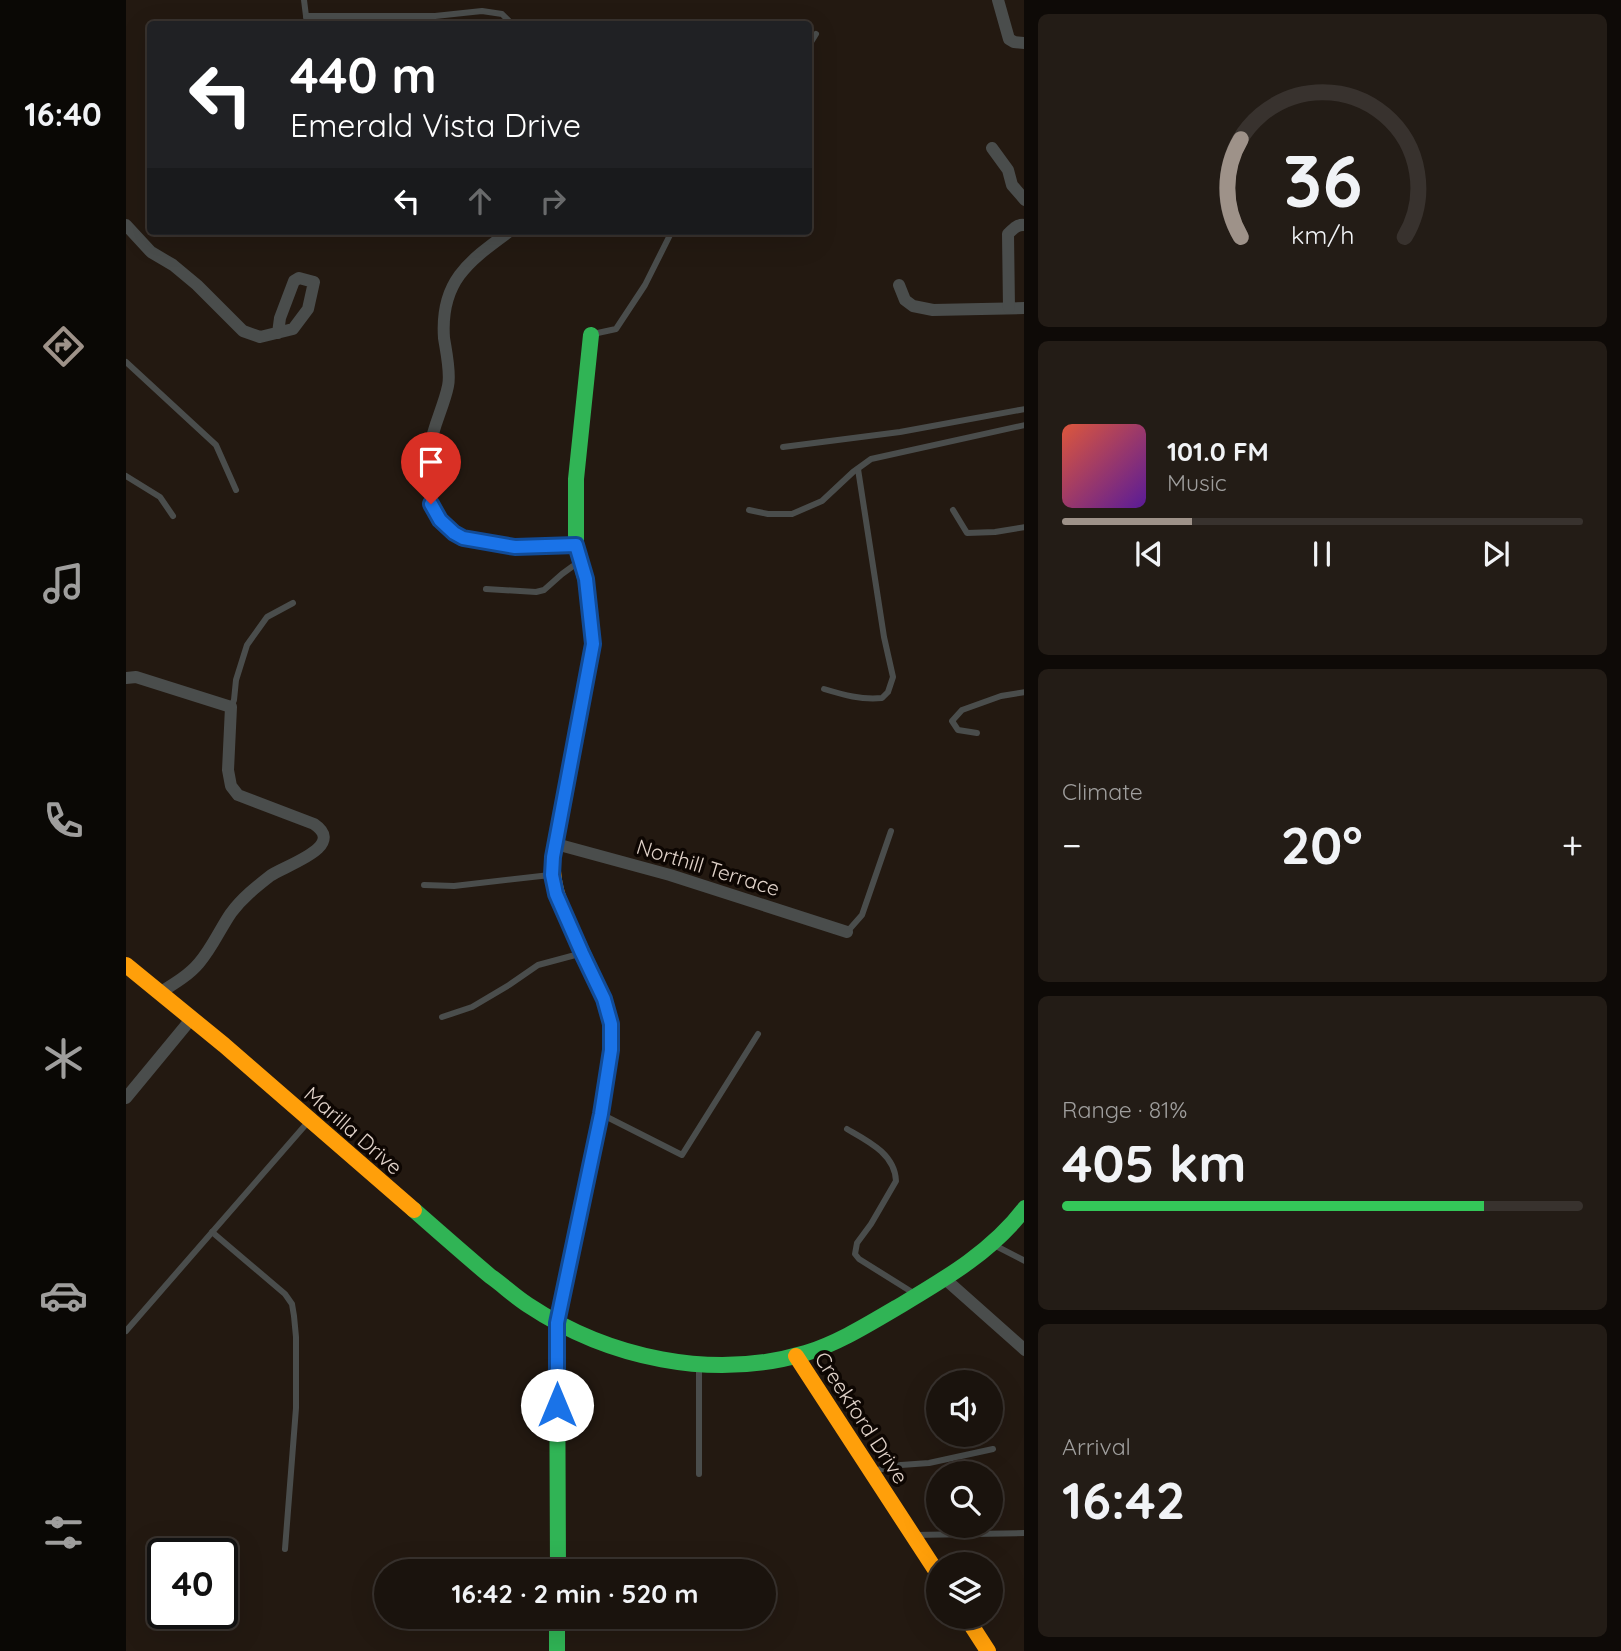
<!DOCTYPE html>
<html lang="en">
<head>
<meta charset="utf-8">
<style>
  :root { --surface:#1a130d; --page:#231c16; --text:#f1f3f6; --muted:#9f9e9d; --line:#38322e; --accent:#9e9289 }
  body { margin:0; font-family:Quicksand,sans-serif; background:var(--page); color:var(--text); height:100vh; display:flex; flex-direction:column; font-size:26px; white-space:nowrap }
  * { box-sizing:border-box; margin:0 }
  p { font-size:23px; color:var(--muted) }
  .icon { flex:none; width:38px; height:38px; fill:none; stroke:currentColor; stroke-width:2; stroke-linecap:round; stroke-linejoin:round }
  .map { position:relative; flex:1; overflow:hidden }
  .panel { display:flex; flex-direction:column; gap:14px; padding:14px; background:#0e0a07; width:597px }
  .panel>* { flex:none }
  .guide { position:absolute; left:21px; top:21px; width:665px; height:214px; border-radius:7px; box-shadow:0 7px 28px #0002,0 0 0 2px var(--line); background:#202124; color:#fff; overflow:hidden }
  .buttons { position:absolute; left:800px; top:1370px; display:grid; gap:14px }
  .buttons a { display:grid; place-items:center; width:77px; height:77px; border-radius:50%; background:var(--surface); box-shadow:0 7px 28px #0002,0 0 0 2px var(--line); font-size:35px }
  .speed { position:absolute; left:21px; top:1538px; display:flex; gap:14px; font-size:35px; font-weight:700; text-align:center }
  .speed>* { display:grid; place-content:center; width:91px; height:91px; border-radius:50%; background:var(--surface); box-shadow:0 7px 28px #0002,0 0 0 2px var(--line); line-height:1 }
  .speed .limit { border:4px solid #111; border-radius:10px; background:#fff; color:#111 }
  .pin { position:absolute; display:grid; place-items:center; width:60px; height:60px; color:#fff; margin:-72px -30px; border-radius:50% 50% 50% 0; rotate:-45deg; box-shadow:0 0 7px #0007 }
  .pin .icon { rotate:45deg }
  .me { position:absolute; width:77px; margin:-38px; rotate:0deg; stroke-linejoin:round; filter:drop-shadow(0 0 5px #0008) }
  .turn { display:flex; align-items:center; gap:24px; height:147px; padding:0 28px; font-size:32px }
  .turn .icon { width:91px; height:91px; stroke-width:2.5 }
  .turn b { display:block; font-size:49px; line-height:60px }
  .lanes { display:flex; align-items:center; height:66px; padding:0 28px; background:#0003; justify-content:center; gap:35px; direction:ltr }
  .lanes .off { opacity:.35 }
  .big { font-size:52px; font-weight:800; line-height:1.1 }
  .panel .tile { flex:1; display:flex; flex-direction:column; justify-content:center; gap:10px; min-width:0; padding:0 24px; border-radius:10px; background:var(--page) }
  .panel .dial { align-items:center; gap:0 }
  .dial svg { height:182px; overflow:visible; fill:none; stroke:var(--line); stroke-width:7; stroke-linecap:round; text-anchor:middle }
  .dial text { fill:var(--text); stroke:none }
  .song { display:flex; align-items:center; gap:21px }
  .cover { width:84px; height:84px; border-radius:10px; background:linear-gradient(135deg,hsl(10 70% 55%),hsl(270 70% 35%)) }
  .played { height:7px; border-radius:4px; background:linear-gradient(90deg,var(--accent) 25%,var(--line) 25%) }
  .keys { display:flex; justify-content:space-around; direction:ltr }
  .heat { display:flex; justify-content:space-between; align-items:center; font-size:38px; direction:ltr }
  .charge { height:10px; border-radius:5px; background:linear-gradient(90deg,#34c759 81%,var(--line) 0) }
  .trip { position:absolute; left:248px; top:1559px; width:402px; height:70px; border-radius:35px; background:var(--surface); box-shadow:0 7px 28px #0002,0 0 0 2px var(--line); font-weight:800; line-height:70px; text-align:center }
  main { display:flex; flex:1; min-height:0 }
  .tabs { display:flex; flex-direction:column; width:126px; justify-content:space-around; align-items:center; background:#0a0805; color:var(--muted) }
  .tabs .icon { width:49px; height:49px }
  .tabs .current { color:var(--accent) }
  .tabs b { font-size:32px; color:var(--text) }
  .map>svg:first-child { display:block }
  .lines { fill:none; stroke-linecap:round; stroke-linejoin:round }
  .lane { stroke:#4a4d4c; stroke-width:6 }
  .street { stroke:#4a4d4c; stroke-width:12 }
  .fast { stroke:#30b455; stroke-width:16 }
  .slow { stroke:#ff9f0a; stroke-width:16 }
  .route-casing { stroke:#114b97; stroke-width:18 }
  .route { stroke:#1a73e8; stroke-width:12 }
  .labels { text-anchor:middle; stroke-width:7; stroke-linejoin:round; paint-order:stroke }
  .street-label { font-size:21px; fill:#e1d3ca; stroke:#0d0602 }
</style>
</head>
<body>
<main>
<nav class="tabs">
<b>16:40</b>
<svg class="icon current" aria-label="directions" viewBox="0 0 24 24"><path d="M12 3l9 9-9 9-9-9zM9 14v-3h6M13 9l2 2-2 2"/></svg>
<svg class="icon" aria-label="music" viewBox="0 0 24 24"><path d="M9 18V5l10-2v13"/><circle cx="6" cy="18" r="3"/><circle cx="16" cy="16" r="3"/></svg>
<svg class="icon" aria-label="phone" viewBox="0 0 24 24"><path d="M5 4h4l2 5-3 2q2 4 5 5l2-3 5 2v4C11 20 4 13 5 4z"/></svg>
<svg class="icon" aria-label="climate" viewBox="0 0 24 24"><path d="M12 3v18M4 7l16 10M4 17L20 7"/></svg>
<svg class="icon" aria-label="car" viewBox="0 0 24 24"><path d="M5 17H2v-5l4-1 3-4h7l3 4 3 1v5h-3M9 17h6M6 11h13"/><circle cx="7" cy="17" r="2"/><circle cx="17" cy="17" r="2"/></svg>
<svg class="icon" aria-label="filters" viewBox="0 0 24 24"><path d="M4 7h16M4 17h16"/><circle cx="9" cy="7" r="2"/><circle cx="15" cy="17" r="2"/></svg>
</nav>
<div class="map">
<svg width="899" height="1651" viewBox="0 0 899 1651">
  <rect width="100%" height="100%" fill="#231911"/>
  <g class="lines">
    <g class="lane">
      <path d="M 178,0 L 181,24"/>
      <path d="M 180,16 L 309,16 L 356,11 L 376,14 L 386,24"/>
      <path d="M 682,47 L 690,34"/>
      <path d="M 467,334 L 490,329 L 519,285 L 546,231"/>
      <path d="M 0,362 L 90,445 L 110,490"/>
      <path d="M 657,447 L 774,432 L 899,409"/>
      <path d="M 0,476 L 34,497 L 47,516"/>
      <path d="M 623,510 L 642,514 L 666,514 L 696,501 L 727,472 L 745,459 L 899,425"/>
      <path d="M 827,510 L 841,533 L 869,532 L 899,527"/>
      <path d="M 360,589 L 410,592 L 418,590 L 436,574 L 447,566 L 454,566"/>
      <path d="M 698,689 C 718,695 735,700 756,698 L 762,692 L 767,677 L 758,637 L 732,469"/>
      <path d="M 105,707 L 108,700 L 110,680 L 121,645 L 141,617 L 167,603"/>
      <path d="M 851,733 L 832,730 L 826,721 L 836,710 L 875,696 L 899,692"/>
      <path d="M 298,885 L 328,886 L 424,875"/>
      <path d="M 721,932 L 736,915 L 765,831"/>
      <path d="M 316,1017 L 346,1007 L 383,985 L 412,965 L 453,954"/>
      <path d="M 477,1115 L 556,1155 L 632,1034"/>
      <path d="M 721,1129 C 742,1141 769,1154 770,1181 L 745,1224 L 731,1243 L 729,1254 L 733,1259 L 789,1294"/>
      <path d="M 86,1232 L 159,1294 L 166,1304 L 168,1316 L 170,1337 L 170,1408 L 159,1549"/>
      <path d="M 868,1245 L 899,1261"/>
      <path d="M 0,1331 L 182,1122"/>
      <path d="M 573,1365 L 573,1474"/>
      <path d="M 747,1471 L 775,1465 L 803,1463 L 867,1449"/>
      <path d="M 788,1535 L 899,1533"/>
    </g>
    <g class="street">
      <path d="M 872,0 L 883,39 L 888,42 L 899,43"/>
      <path d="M 866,148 L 882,170 L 886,185 L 899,200"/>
      <path d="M 0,225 L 25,252 L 47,265 L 71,285 L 117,331 L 134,337 L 167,329 L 182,309 L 188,282 L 173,278 L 168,281 L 154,318 L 152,333"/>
      <path d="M 384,231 C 343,261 314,281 318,338 C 320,351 325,373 322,386 C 318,406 307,426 304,447 C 287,557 371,548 450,545"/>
      <path d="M 773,285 L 779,300 L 787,306 L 807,310 L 899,308"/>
      <path d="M 883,308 L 882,234 C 887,229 891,224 899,225"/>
      <path d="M 0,678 L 10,677 L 105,707 L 102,770 L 105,786 L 112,795 L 188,824 C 222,847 157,866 144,876 C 130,887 116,898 105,913 C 94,929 86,948 73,963 C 63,975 48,984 35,992"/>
      <path d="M 430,844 L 544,875 L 721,932"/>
      <path d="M 0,1098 L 66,1018"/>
      <path d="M 818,1278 L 899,1350"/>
    </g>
    <g class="fast">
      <path d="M 460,581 L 450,545 L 450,479 L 465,335"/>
      <path d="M 288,1210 C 313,1232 338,1254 364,1276 C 377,1285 388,1296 402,1305 C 482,1358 586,1381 680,1353 C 712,1343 741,1325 770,1308 C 817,1280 866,1252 899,1208"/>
      <path d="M 432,1572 L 431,1323 L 475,1114 L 485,1050 L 485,1024 L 478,999 L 450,939"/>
      <path d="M 431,1617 L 431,1651"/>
    </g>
    <g class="slow">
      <path d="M 450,939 C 437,909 425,891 427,857 L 467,644 L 460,581"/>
      <path d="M 0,965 L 98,1045 L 288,1210"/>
      <path d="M 670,1356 L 812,1574"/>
      <path d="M 840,1617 L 862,1651"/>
    </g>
  </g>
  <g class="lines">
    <g class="route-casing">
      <path id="route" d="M 305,504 L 314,520 L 328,533 L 337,538 L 389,547 L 450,545 L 460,579 L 467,644 L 427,857 L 426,875 L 430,894 L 456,953 L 478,999 L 485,1024 L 485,1050 L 475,1114 L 431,1323 L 431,1405"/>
    </g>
    <use href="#route" class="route"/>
  </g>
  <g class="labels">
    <g class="street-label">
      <text transform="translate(582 868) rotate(17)" y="7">Northill Terrace</text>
      <text transform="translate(227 1131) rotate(41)" y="7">Marilla Drive</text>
      <text transform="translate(735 1418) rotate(57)" y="7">Creekford Drive</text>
    </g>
  </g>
</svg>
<div class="buttons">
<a><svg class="icon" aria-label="sound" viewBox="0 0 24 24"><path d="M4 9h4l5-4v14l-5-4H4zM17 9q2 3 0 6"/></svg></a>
<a><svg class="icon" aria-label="search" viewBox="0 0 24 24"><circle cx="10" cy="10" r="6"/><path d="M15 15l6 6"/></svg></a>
<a><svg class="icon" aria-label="layers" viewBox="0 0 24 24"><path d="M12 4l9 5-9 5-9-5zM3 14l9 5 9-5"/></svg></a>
</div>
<div class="speed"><div class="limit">40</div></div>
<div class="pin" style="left:305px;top:504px;background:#d93025"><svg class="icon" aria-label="arrive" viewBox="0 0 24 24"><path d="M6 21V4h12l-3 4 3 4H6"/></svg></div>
<svg class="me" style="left:431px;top:1405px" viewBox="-20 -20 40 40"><circle r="19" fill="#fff"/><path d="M0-13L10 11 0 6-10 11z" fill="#1a73e8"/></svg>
<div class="trip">16:42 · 2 min · 520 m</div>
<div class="guide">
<div class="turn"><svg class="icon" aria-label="left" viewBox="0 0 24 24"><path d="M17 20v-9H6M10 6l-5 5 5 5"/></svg><div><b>440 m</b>Emerald Vista Drive</div></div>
<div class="lanes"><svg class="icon" aria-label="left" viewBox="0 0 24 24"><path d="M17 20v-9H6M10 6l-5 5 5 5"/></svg><svg class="icon off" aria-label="ahead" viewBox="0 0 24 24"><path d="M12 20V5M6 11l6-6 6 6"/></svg><svg class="icon off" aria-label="right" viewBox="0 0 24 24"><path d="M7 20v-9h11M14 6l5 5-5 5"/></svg></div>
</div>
</div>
<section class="panel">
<div class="tile dial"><svg viewBox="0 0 100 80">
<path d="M14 69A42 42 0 1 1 86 69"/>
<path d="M14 69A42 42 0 0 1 14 26" stroke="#9e9289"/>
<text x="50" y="56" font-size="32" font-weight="700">36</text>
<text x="50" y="72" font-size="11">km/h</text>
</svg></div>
<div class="tile">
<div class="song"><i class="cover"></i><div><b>101.0 FM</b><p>Music</p></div></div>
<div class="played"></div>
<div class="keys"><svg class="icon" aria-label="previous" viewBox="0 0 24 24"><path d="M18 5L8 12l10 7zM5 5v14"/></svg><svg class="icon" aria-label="pause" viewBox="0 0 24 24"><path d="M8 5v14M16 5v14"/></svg><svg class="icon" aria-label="next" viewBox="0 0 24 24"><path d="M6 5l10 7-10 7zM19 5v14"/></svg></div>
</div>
<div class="tile"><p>Climate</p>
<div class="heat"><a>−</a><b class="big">20°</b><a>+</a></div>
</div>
<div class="tile"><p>Range · 81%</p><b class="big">405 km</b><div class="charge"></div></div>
<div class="tile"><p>Arrival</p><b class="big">16:42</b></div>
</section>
</main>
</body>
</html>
